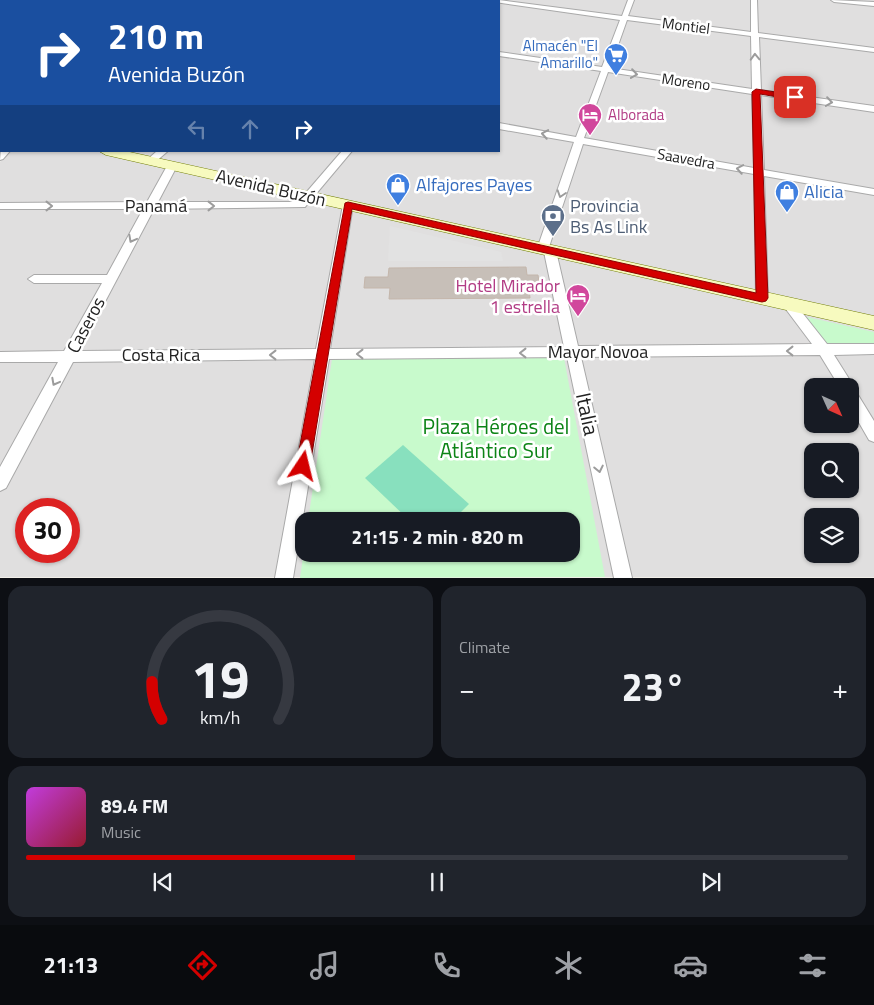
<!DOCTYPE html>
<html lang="en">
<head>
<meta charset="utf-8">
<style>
  :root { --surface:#171b24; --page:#20242c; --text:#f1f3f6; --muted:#9ea1a6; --line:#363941; --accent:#d40000 }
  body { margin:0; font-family:"Titillium Web",sans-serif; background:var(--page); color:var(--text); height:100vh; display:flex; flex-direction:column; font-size:19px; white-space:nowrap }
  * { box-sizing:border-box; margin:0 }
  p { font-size:16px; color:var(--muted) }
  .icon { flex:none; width:28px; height:28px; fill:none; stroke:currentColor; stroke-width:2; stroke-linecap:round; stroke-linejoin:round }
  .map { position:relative; height:578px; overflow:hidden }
  .sheet { display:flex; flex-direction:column; gap:8px; padding:8px; background:#0d0f14; flex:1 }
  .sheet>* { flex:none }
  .top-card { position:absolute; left:0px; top:0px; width:500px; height:152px; box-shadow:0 1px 4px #0004; background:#1a4fa0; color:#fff; overflow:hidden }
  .needle { width:32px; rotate:135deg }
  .fabs { position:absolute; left:804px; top:378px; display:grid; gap:10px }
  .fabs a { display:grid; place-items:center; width:55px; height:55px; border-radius:10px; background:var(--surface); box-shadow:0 1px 4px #0004; font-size:25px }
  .speed { position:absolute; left:15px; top:498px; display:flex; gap:10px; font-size:25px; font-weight:700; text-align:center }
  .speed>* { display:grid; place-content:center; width:65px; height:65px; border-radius:50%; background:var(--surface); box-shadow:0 1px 4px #0004; line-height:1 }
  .speed .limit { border:8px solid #d22; background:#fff; color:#111 }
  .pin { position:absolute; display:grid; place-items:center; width:42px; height:42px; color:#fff; margin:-21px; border-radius:10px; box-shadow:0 2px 8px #0006 }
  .me { position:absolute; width:55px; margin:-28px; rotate:10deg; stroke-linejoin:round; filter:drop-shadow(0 0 4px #0008) }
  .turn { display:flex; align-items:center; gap:18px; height:105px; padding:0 25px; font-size:22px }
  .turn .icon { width:65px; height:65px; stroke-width:2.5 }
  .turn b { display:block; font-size:35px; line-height:42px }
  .lanes { display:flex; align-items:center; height:48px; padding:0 25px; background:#0003; justify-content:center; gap:25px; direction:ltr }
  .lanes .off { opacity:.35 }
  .big { font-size:38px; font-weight:700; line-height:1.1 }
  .sheet .tile { flex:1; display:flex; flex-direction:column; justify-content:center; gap:8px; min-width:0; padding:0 18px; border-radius:15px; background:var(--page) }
  .sheet .dial { align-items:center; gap:0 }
  .dial svg { height:130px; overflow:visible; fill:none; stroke:var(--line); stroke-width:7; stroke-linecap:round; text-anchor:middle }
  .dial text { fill:var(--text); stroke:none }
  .song { display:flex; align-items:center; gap:15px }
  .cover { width:60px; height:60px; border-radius:8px; background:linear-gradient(135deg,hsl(290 70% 55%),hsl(350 70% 35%)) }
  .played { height:5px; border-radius:2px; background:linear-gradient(90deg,var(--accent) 40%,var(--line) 40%) }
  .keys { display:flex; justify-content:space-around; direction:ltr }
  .heat { display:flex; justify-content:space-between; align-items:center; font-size:28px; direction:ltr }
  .sheet .tiles { flex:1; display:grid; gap:8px; grid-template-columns:1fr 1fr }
  .tile:last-child { grid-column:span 2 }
  .trip { position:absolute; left:295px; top:512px; width:285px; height:50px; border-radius:15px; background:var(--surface); box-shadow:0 1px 4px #0004; font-weight:700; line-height:50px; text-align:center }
  .menu { display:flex; height:80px; justify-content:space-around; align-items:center; background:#090b0e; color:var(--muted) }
  .menu .icon { width:35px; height:35px }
  .menu .current { color:var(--accent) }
  .menu b { font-size:22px; color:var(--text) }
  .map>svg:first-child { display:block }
  .residential { fill:#e0dfdf; fill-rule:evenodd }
  .park { fill:#c8facc }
  .pitch { fill:#88e0be }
  .parking { fill:#e2e2e2 }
  .building { fill:#c7bfb8; stroke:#c4b6ab }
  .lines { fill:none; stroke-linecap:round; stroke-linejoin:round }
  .minor-casing { stroke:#a9a9a9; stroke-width:2 }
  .secondary-casing { stroke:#707d05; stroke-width:1 }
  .minor { fill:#fff; fill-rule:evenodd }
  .secondary { fill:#f7fabf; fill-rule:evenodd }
  .oneway { stroke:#9c9c9c }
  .route { fill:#d40000; stroke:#8a0000 }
  .labels { text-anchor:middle; stroke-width:5; stroke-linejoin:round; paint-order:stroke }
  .far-street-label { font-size:15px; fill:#222; stroke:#fff }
  .far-shop-label { font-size:15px; fill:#366cbe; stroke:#fff; text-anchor:end }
  .far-hotel-label { font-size:15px; fill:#b23c85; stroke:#fff; text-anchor:start }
  .shop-label { font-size:18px; fill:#366cbe; stroke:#fff; text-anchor:start }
  .street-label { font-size:18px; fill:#222; stroke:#fff }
  .service-label { font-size:18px; fill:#4e5e75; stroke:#fff; text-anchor:start }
  .hotel-label { font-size:18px; fill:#b23c85; stroke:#fff; text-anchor:end }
  .near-street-label { font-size:21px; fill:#222; stroke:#fff }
  .near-park-label { font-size:21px; fill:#0c8416; stroke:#fff }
</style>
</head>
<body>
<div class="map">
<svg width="874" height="578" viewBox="0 0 874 578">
  <rect width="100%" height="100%" fill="#f2efe9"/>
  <path class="residential" d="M 0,0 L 874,0 L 874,577 L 0,577 L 0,162 L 10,151 L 499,151 L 499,1 L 1,1 L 1,131 ZM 812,386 L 850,386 L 850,424 L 812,424 ZM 812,451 L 850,451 L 850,489 L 812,489 ZM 26,509 L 69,509 L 69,551 L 26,551 ZM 812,516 L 850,516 L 850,554 L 812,554 ZM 304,521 L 571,521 L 571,554 L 304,554 Z"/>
  <g class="park">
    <path d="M 798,315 L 874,332 L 874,343 L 823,344 Z"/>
    <path d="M 564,358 L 605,577 L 300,578 L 304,550 L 304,554 L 571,554 L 571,521 L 308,521 L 332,359 Z"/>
  </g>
  <path class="pitch" d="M 403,445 L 469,504 L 452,521 L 410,521 L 365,478 Z"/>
  <path class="parking" d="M 390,226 L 501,252 L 503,261 L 388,261 Z"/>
  <path class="building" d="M 526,267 L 527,275 L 538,275 L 540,288 L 529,288 L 530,298 L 389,299 L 390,288 L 364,288 L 365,277 L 388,277 L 389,268 Z"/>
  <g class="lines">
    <g class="minor-casing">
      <g id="minor">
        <path d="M 130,0 L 144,0 L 144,1 L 131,1 Z"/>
        <path d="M 481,0 L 499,0 L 622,16 L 628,0 L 634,0 L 628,16 L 751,32 L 751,0 L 757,0 L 758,33 L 874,48 L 874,52 L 759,37 L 761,90 L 874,106 L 874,112 L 761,95 L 764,170 L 874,189 L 874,195 L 764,176 L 768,298 L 766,301 L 758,301 L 756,298 L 754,174 L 583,144 L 549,247 L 554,248 L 556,251 L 578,346 L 812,344 L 782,304 L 783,301 L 793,301 L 827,344 L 874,344 L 874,354 L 834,355 L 851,382 L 853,386 L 852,389 L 855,390 L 874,421 L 874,442 L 869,440 L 850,407 L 850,386 L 839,386 L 820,355 L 581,357 L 632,578 L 614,578 L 567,357 L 329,359 L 293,578 L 275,578 L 315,359 L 73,362 L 6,488 L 0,491 L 0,467 L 58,362 L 0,362 L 0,352 L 64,351 L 102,283 L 34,283 L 28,279 L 34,275 L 107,275 L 143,209 L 0,209 L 0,203 L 147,202 L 167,166 L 172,163 L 177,166 L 158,202 L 298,202 L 342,151 L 352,151 L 305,207 L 154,209 L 79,351 L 316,349 L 343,205 L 348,202 L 353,205 L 330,349 L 564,347 L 544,252 L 539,252 L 537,249 L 574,142 L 499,129 L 499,123 L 576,137 L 601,71 L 499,56 L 499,52 L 602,67 L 620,20 ZM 627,20 L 751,36 L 752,89 L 610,68 ZM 608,72 L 752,94 L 754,168 L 584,138 Z"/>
        <path d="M 831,0 L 874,2 L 874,6 L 834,2 Z"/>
        <rect x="0" y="36" width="1" height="4"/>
        <rect x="0" y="49" width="1" height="4"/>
        <path d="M 1,149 L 1,151 L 10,151 L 3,159 L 0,160 Z"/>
        <path d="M 157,151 L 168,151 L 154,163 L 148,163 L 148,159 Z"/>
      </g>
    </g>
    <g class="secondary-casing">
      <g id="secondary">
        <rect x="0" y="124" width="1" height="9"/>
        <path d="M 99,151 L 125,151 L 874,316 L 874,330 L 106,155 Z"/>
      </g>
    </g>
    <use href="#minor" class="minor"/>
    <use href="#secondary" class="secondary"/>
  </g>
  <defs><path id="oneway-chevron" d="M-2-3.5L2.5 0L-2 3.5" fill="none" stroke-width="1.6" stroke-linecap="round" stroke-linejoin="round" transform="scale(1.25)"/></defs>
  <g class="oneway">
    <use href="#oneway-chevron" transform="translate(755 57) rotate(-92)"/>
    <use href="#oneway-chevron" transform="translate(634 74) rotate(8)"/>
    <use href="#oneway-chevron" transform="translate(829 102) rotate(8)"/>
    <use href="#oneway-chevron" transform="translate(545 134) rotate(-170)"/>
    <use href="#oneway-chevron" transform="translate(740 169) rotate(-170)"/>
    <use href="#oneway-chevron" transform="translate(561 194) rotate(108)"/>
    <use href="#oneway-chevron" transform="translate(49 206)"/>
    <use href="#oneway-chevron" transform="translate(211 206)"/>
    <use href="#oneway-chevron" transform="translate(132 239) rotate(118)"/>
    <use href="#oneway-chevron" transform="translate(790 351) rotate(180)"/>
    <use href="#oneway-chevron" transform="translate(523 353) rotate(180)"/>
    <use href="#oneway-chevron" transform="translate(360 354) rotate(180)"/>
    <use href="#oneway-chevron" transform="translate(273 355) rotate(180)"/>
    <use href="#oneway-chevron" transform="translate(55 382) rotate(118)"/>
    <use href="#oneway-chevron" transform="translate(599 469) rotate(78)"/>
  </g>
  <path class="route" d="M 756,89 L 795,95 L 799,97 L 795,100 L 760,94 L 768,298 L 766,301 L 762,302 L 352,209 L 310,466 L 308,471 L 303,472 L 298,471 L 296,466 L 345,203 L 348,202 L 756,293 L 752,92 Z"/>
  <defs>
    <g id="supermarket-pin" transform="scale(1.25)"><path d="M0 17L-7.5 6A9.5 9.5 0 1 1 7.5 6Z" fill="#3f7fe0" stroke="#fff"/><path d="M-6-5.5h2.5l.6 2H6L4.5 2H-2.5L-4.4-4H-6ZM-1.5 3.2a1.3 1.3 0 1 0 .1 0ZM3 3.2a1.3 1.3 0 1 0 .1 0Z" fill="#fff"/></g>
    <g id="hotel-pin" transform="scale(1.25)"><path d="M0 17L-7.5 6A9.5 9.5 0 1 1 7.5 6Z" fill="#d1479c" stroke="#fff"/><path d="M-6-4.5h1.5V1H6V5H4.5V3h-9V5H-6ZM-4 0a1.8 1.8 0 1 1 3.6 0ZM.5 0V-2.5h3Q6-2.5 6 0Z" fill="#fff"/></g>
    <g id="shop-pin" transform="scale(1.25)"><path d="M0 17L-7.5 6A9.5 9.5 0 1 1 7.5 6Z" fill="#3f7fe0" stroke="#fff"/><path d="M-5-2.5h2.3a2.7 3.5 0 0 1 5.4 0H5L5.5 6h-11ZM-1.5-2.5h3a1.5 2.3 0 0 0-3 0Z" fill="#fff"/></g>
    <g id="bank-pin" transform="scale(1.25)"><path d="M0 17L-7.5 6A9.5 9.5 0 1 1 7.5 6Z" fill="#5c6f8a" stroke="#fff"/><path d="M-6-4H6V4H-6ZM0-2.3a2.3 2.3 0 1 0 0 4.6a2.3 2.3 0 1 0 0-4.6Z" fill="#fff"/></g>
  </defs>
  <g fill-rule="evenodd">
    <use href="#supermarket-pin" x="616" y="55"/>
    <use href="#hotel-pin" x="590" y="115"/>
    <use href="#shop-pin" x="398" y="185"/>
    <use href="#shop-pin" x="787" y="192"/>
    <use href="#bank-pin" x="553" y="216"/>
    <use href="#hotel-pin" x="578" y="296"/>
  </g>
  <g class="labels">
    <g class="far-street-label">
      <text transform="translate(686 26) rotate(7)" y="5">Montiel</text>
      <text transform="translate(686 82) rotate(8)" y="5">Moreno</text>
      <text transform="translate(686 159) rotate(10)" y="5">Saavedra</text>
    </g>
    <g class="far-shop-label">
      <text x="598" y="51">Almacén "El<tspan x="598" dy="17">Amarillo"</tspan></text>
    </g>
    <g class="far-hotel-label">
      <text x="608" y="120">Alborada</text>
    </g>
    <g class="shop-label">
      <text x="416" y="191">Alfajores Payes</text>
      <text x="804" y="198">Alicia</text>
    </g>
    <g class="street-label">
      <text transform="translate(271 188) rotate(13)" y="6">Avenida Buzón</text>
      <text x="156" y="212">Panamá</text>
      <text transform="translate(86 325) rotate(-62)" y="6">Caseros</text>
      <text x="598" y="358">Mayor Novoa</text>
      <text x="161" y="361">Costa Rica</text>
    </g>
    <g class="service-label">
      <text x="570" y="212">Provincia<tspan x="570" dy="21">Bs As Link</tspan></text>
    </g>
    <g class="hotel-label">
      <text x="560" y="292">Hotel Mirador<tspan x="560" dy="21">1 estrella</tspan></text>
    </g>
    <g class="near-street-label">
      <text transform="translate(587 414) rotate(78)" y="7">Italia</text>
    </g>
    <g class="near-park-label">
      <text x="496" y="434">Plaza Héroes del<tspan x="496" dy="24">Atlántico Sur</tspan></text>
    </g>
  </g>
</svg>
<div class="fabs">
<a><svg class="needle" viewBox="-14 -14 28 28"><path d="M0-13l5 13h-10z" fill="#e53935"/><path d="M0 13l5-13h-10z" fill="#9ea1a6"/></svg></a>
<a><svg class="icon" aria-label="search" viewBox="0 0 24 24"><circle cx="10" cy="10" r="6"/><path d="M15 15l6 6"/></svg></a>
<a><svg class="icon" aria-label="layers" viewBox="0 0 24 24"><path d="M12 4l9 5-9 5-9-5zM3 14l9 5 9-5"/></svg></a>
</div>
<div class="speed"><div class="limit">30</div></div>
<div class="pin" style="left:795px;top:97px;background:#d93025"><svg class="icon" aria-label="arrive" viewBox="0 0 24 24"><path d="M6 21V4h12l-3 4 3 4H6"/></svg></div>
<svg class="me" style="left:303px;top:466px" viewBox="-20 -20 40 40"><path d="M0-17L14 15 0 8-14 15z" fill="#d40000" stroke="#fff" stroke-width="4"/></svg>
<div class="trip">21:15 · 2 min · 820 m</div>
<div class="top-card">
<div class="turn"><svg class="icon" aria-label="right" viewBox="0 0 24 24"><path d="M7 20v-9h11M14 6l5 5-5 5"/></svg><div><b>210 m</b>Avenida Buzón</div></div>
<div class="lanes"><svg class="icon off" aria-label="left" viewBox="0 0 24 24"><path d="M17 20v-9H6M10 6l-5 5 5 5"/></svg><svg class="icon off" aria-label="ahead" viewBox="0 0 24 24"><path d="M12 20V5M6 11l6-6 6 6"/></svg><svg class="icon" aria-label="right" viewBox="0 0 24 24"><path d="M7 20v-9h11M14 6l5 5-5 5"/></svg></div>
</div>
</div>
<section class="sheet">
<div class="tiles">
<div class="tile dial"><svg viewBox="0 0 100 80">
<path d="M14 69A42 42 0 1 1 86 69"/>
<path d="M14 69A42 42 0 0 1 8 46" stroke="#d40000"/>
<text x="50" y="56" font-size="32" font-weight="700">19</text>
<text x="50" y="72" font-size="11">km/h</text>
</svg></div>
<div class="tile"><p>Climate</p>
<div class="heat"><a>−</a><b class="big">23°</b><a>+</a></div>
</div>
<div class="tile">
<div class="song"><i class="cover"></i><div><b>89.4 FM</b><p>Music</p></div></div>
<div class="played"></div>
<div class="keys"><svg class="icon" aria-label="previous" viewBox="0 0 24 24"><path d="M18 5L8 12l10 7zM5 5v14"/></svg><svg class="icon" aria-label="pause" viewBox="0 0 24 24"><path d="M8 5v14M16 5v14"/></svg><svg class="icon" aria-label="next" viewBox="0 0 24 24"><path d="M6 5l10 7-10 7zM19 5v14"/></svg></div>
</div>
</div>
</section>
<nav class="menu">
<b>21:13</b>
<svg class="icon current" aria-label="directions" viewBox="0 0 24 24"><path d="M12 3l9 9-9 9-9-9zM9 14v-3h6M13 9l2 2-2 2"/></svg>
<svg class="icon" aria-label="music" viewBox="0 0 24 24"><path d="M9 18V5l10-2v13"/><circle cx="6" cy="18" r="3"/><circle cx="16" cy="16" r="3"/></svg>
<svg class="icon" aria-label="phone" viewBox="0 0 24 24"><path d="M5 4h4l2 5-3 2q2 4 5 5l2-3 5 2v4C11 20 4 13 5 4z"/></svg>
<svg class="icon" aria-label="climate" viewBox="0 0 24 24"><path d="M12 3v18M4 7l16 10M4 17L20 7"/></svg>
<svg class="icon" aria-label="car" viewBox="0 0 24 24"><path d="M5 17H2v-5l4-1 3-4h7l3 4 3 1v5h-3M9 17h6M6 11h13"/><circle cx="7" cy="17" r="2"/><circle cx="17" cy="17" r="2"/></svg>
<svg class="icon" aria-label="filters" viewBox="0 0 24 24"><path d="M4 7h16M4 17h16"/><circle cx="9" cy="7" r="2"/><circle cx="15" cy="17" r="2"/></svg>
</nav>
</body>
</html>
